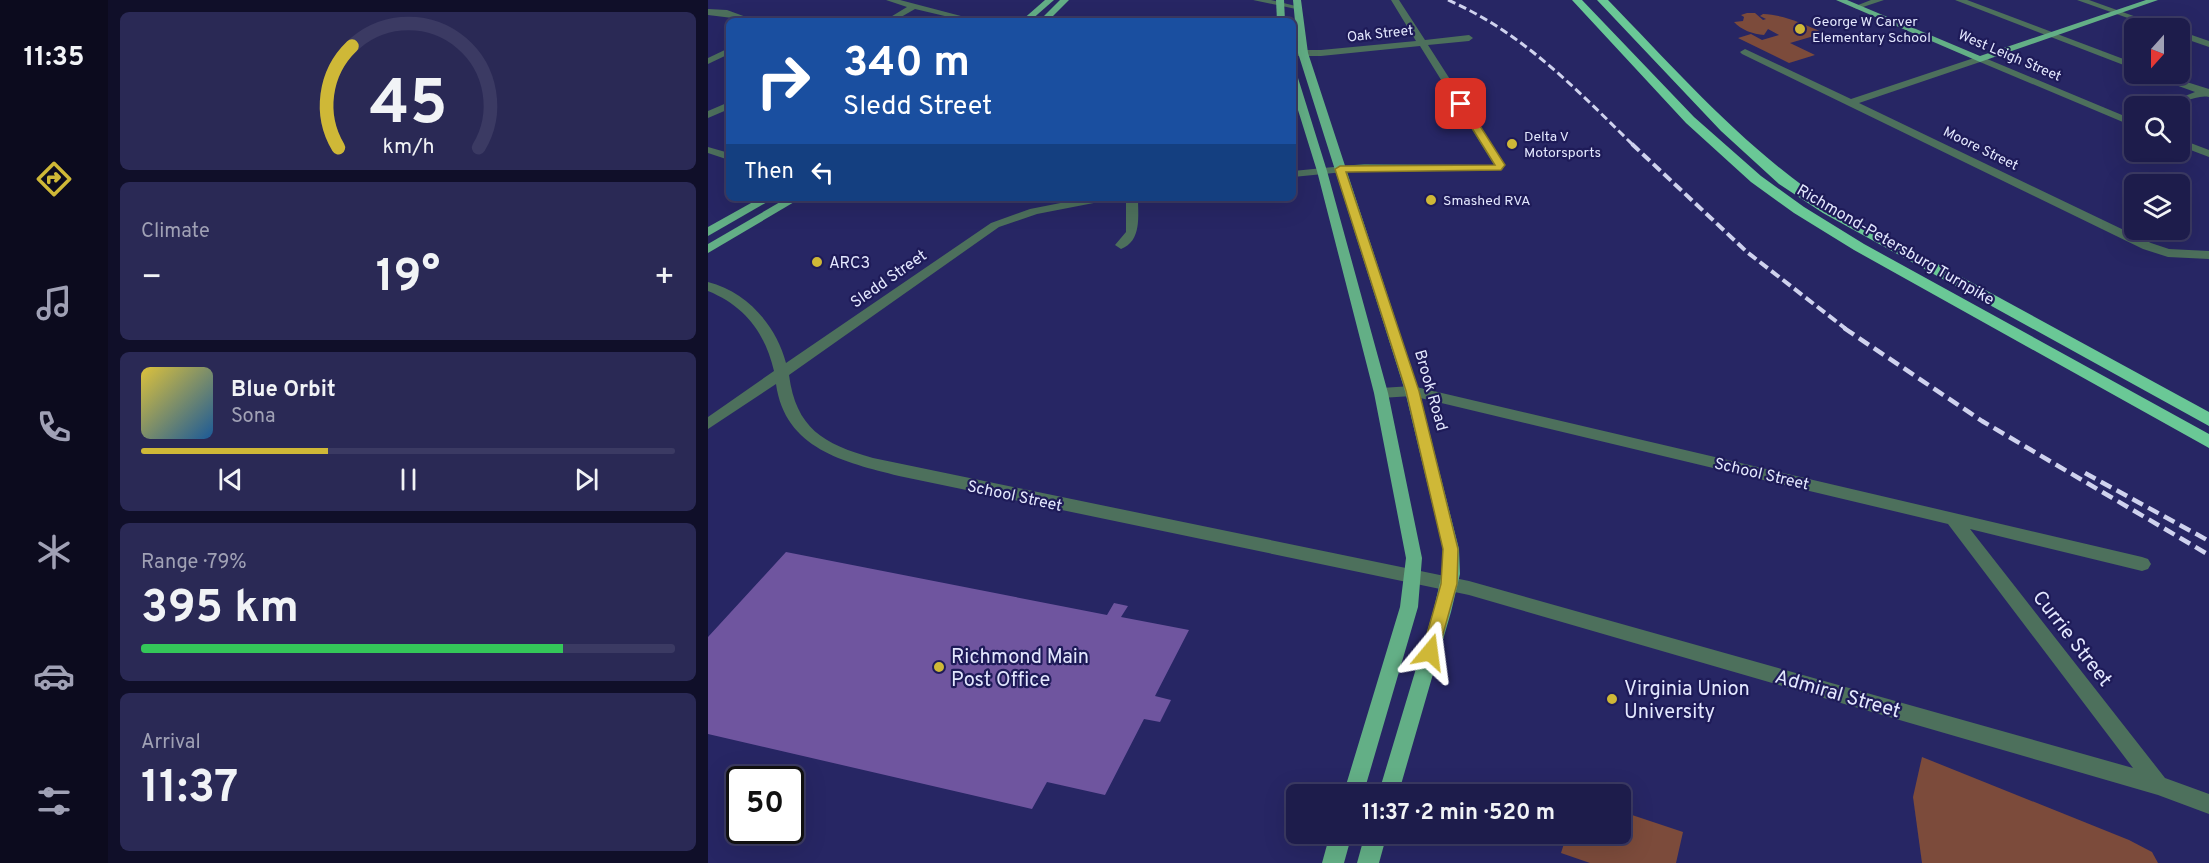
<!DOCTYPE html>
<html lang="en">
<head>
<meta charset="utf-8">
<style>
  :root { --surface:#1d1c4b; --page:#2a2955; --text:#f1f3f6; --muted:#a0a1b5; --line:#3b3a63; --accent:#cfb837 }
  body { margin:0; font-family:Overpass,sans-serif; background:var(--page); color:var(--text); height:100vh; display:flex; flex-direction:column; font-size:22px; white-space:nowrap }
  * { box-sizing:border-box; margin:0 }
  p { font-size:20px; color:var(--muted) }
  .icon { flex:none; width:33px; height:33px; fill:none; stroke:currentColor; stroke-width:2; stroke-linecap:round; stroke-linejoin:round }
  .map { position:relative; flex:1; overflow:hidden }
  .details { display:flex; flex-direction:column; gap:12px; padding:12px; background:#100f29; width:600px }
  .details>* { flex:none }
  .top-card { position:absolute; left:18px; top:18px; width:570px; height:183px; border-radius:9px; box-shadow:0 6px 24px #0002,0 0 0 2px var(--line); background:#1a4fa0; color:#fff; overflow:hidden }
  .needle { width:39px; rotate:201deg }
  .controls { position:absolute; left:1416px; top:18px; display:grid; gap:12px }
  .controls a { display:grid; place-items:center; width:66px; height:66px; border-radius:9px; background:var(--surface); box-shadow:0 6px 24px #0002,0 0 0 2px var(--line); font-size:30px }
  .speed { position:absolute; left:18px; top:766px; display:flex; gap:12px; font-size:30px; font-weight:700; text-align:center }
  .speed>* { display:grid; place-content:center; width:78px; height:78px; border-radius:50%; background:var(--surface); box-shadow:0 6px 24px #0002,0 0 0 2px var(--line); line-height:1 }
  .speed .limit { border:3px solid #111; border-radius:9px; background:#fff; color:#111 }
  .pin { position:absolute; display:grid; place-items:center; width:51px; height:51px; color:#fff; margin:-26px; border-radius:12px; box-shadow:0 3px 9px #0006 }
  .me { position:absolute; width:66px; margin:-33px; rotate:16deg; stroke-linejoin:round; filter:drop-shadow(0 0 4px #0008) }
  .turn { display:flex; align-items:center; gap:21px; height:126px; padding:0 18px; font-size:27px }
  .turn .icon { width:78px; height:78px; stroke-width:2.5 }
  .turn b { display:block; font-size:42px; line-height:51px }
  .then { display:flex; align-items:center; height:57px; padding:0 18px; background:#0003; gap:12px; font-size:22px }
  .big { font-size:45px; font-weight:700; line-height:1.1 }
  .details .tile { flex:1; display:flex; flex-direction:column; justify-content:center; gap:9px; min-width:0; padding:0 21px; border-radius:9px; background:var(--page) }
  .details .dial { align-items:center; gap:0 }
  .dial svg { height:156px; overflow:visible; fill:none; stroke:var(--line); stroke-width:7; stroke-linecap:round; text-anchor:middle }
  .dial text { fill:var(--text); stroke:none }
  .song { display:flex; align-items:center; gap:18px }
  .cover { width:72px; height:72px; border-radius:9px; background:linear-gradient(135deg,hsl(50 70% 55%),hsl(210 70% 35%)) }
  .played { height:6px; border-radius:3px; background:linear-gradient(90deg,var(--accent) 35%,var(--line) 35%) }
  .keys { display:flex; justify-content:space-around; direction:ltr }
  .heat { display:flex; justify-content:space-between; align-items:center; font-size:33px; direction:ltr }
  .charge { height:9px; border-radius:4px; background:linear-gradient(90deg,#34c759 79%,var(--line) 0) }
  .trip { position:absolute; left:578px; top:784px; width:345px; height:60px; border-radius:9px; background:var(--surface); box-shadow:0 6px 24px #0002,0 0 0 2px var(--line); font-weight:700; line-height:60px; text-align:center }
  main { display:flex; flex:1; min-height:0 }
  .dock { display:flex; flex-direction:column; width:108px; justify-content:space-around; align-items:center; background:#0c0b1e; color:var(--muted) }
  .dock .icon { width:42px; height:42px }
  .dock .active { color:var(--accent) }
  .dock b { font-size:27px; color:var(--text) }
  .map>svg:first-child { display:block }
  .green { fill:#7c4b3b }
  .building { fill:#6f559f }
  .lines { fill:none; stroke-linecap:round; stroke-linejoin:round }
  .minor { fill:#4d705c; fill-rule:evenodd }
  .major { fill:#63af86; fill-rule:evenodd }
  .highway { fill:#6ac896; fill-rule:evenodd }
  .rail-far2 { stroke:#cfd2ee; stroke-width:3; stroke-dasharray:8 4; stroke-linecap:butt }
  .rail-far1 { stroke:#cfd2ee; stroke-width:4; stroke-dasharray:10 4.5; stroke-linecap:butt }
  .rail { stroke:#cfd2ee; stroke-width:4.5; stroke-dasharray:12 6; stroke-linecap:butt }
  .route { fill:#cfb837; stroke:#877824; stroke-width:1.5 }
  .poi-dot { fill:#cfb837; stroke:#1e1b58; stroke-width:2 }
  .labels { text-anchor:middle; stroke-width:4.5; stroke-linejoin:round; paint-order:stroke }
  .far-poi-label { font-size:14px; fill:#e3e7fe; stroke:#1e1b58; text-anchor:start }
  .far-street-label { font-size:14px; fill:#e3e7fe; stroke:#1e1b58 }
  .street-label { font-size:16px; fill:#e3e7fe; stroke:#1e1b58 }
  .poi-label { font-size:16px; fill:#e3e7fe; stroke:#1e1b58; text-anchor:start }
  .near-street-label { font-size:20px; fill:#e3e7fe; stroke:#1e1b58 }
  .near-poi-label { font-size:20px; fill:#e3e7fe; stroke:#1e1b58; text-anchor:start }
</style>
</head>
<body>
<main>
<nav class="dock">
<b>11:35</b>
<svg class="icon active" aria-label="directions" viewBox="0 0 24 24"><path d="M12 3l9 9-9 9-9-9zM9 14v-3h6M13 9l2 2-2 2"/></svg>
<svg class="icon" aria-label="music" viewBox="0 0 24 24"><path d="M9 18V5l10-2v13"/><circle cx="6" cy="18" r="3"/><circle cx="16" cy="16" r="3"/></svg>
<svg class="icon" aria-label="phone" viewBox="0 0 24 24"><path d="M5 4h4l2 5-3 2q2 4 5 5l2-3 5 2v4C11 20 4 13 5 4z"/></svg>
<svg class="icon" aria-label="climate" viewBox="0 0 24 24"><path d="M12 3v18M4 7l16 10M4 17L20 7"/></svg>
<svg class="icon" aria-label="car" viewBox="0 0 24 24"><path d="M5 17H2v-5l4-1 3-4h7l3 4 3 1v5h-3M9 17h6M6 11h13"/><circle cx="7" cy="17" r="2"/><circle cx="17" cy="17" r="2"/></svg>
<svg class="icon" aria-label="filters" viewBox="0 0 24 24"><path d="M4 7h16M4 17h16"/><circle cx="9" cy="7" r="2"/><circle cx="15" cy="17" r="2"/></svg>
</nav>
<section class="details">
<div class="tile dial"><svg viewBox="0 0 100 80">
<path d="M14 69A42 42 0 1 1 86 69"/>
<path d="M14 69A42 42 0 0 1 21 17" stroke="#cfb837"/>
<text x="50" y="56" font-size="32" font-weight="700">45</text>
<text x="50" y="72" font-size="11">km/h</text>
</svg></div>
<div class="tile"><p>Climate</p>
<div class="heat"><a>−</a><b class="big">19°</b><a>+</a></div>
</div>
<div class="tile">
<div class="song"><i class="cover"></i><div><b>Blue Orbit</b><p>Sona</p></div></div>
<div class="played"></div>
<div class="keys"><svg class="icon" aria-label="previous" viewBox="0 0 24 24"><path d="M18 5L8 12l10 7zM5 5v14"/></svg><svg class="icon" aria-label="pause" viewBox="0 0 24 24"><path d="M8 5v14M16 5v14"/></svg><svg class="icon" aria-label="next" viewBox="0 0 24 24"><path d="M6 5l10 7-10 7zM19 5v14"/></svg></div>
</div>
<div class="tile"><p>Range · 79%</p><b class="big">395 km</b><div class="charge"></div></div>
<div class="tile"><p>Arrival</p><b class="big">11:37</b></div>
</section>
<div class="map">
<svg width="1501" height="863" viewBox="0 0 1501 863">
  <rect width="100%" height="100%" fill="#272664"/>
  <g class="green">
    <path d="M 1039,13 L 1047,13 L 1055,20 L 1058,19 L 1052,16 L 1055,14 C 1076,15 1094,23 1116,33 L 1082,43 L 1107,55 L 1081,63 L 1030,38 L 1043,34 L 1054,40 L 1071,35 L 1060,29 L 1056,35 C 1045,34 1033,30 1026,22 L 1035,21 L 1036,17 L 1033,15 Z"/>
    <path d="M 1214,757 L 1421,840 L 1444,852 L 1450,863 L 1214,863 L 1205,797 Z"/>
    <path d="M 912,811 L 975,832 L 968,863 L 882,863 L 853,853 L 859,834 L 912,834 Z"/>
  </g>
  <path class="building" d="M 78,552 L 399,615 L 406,603 L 420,606 L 413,617 L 481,630 L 447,696 L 463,700 L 452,722 L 436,719 L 397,795 L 339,782 L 324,809 L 0,734 L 0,637 Z"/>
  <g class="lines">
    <g class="minor">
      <path d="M 178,0 L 192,0 L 272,21 L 258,21 L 207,9 L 186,21 L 176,21 L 199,7 Z"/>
      <path d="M 545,0 L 563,0 L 592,7 L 588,9 Z"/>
      <path d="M 683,0 L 691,0 L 717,40 L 761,35 L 765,38 L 761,41 L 720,45 L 797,165 L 794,170 L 656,170 L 585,177 L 585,171 L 656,164 L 786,165 L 712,46 L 613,56 L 585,56 L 585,50 L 613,50 L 708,41 Z"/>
      <path d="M 1163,0 L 1176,0 L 1149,9 L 1145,7 Z"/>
      <path d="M 1247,0 L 1259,0 L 1426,63 L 1426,69 Z"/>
      <path d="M 1369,0 L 1381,0 L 1459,28 L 1448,28 Z"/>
      <path d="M 0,9 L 19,10 L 49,21 L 0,15 Z"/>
      <path d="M 1472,31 L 1501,41 L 1501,47 L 1472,37 Z"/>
      <path d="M 21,48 L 21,54 L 0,64 L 0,58 Z"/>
      <path d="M 1037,49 L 1143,99 L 1272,56 L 1426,120 L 1426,126 L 1422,125 L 1272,62 L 1151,103 L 1443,243 L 1461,249 L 1501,251 L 1501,259 L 1460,257 L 1435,249 L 1034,54 L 1032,52 Z"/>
      <path d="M 1442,74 L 1453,74 L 1501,89 L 1501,97 C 1489,94 1470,106 1455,106 L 1457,104 L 1487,92 L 1443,76 Z"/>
      <path d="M 21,102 L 21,109 L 0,118 L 0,111 Z"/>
      <path d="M 1472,139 L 1501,150 L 1501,157 L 1472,146 Z"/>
      <path d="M 0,147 L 21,153 L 21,160 L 0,153 Z"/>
      <path d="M 378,198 L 402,198 L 396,201 L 329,214 L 291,227 L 81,375 C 88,428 115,444 165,458 L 761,581 L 1425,768 L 1240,524 L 704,396 L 673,398 L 666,393 L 673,388 L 704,386 L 1434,557 L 1440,559 L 1443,564 L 1440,569 L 1434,571 L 1262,529 L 1457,778 L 1501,794 L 1501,814 L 1450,795 L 761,595 L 191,476 C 136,462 77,449 68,384 L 0,429 L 0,417 L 66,371 C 57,333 37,306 0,291 L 0,282 C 39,292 68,325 78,363 L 283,223 L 322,209 Z"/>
      <path d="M 418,198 L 430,198 C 430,216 434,241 413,249 L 407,245 L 418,232 Z"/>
    </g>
    <g class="major">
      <path d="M 337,0 L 346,0 L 322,21 L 313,21 Z"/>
      <path d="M 352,0 L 361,0 L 340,21 L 331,21 Z"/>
      <path d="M 568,0 L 576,0 L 577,21 L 569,21 Z"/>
      <path d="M 585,0 L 593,0 L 600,53 L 711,391 L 751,549 L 752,574 L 743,612 L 690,795 L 670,795 L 725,612 L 734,574 L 735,549 L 697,391 L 590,53 Z"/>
      <path d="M 1128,0 L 1139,0 L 1272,56 L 1438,0 L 1450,0 L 1272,62 Z"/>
      <path d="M 585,75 L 590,78 L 619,171 L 680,393 L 714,558 L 710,607 L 655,795 L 635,795 L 692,607 L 698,558 L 666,393 L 609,171 L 585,94 Z"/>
      <path d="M 52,198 L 66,198 L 0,236 L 0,227 Z"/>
      <path d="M 79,198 L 93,198 L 0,253 L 0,244 Z"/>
      <path d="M 622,834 L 644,834 L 636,863 L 614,863 Z"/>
      <path d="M 657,834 L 679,834 L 671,863 L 649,863 Z"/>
    </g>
    <g class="highway">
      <path d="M 864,0 L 874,0 L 986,117 L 1053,176 L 1096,207 L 1156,244 L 1501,434 L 1501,448 L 1146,250 L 1086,213 L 1043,182 L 978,123 Z"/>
      <path d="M 889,0 L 900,0 C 972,74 1038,150 1125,207 L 1501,412 L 1501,426 L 1115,213 L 1071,184 L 1013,131 Z"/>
    </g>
    <path class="rail-far2" d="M 740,0 C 815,33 868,89 925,145"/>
    <path class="rail-far1" d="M 924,144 L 1039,252 L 1138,329"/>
    <g class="rail">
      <path d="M 1136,328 L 1274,421 L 1501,555"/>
      <path d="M 1377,473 L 1501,541"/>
    </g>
  </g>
  <path class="route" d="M 753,101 L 758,104 L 797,165 L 793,170 L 638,172 L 711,391 L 750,549 L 749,584 L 730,652 L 728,657 L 716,657 L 714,652 L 733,584 L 735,549 L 698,391 L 627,169 L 632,166 L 787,165 L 749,104 Z"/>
  <g class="poi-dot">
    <circle cx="1092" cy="29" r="6"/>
    <circle cx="804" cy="144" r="6"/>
    <circle cx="723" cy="200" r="6"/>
    <circle cx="109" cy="262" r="6"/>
    <circle cx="231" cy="667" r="6"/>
    <circle cx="904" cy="699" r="6"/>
  </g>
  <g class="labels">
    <g class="far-poi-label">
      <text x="1104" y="26">George W Carver<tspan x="1104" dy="16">Elementary School</tspan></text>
      <text x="816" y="141">Delta V<tspan x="816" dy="16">Motorsports</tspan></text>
      <text x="735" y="205">Smashed RVA</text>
    </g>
    <g class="far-street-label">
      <text transform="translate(672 33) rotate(-6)" y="5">Oak Street</text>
      <text transform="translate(1302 55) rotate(23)" y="5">West Leigh Street</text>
      <text transform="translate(1273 148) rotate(26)" y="5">Moore Street</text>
    </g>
    <g class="street-label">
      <text transform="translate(1188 244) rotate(30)" y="6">Richmond-Petersburg Turnpike</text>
      <text transform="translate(180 278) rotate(-35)" y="6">Sledd Street</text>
      <text transform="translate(724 390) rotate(74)" y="6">Brook Road</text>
      <text transform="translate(1054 473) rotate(13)" y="6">School Street</text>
      <text transform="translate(307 495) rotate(12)" y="6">School Street</text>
    </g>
    <g class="poi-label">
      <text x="121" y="268">ARC3</text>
    </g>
    <g class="near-street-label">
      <text transform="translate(1365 638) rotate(52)" y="7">Currie Street</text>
      <text transform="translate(1130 693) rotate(16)" y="7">Admiral Street</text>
    </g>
    <g class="near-poi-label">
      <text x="243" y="663">Richmond Main<tspan x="243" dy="23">Post Office</tspan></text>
      <text x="916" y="695">Virginia Union<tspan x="916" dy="23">University</tspan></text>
    </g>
  </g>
</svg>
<div class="controls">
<a><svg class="needle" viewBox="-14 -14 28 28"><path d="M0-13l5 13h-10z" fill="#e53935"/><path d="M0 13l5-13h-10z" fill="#a0a1b5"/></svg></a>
<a><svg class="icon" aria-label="search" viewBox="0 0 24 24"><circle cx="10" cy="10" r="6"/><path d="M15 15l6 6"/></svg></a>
<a><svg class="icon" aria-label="layers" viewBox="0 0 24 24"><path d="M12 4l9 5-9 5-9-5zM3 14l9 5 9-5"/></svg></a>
</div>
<div class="speed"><div class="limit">50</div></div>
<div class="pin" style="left:753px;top:104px;background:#d93025"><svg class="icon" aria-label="arrive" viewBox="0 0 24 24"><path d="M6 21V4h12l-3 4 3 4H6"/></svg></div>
<svg class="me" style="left:722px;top:652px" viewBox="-20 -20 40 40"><path d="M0-17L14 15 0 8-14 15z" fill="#cfb837" stroke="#fff" stroke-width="4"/></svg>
<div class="trip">11:37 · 2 min · 520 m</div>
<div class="top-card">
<div class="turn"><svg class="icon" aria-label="right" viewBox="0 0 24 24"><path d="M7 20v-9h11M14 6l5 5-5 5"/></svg><div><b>340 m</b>Sledd Street</div></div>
<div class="then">Then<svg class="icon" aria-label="left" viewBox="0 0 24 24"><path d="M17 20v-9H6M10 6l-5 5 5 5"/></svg></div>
</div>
</div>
</main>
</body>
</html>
